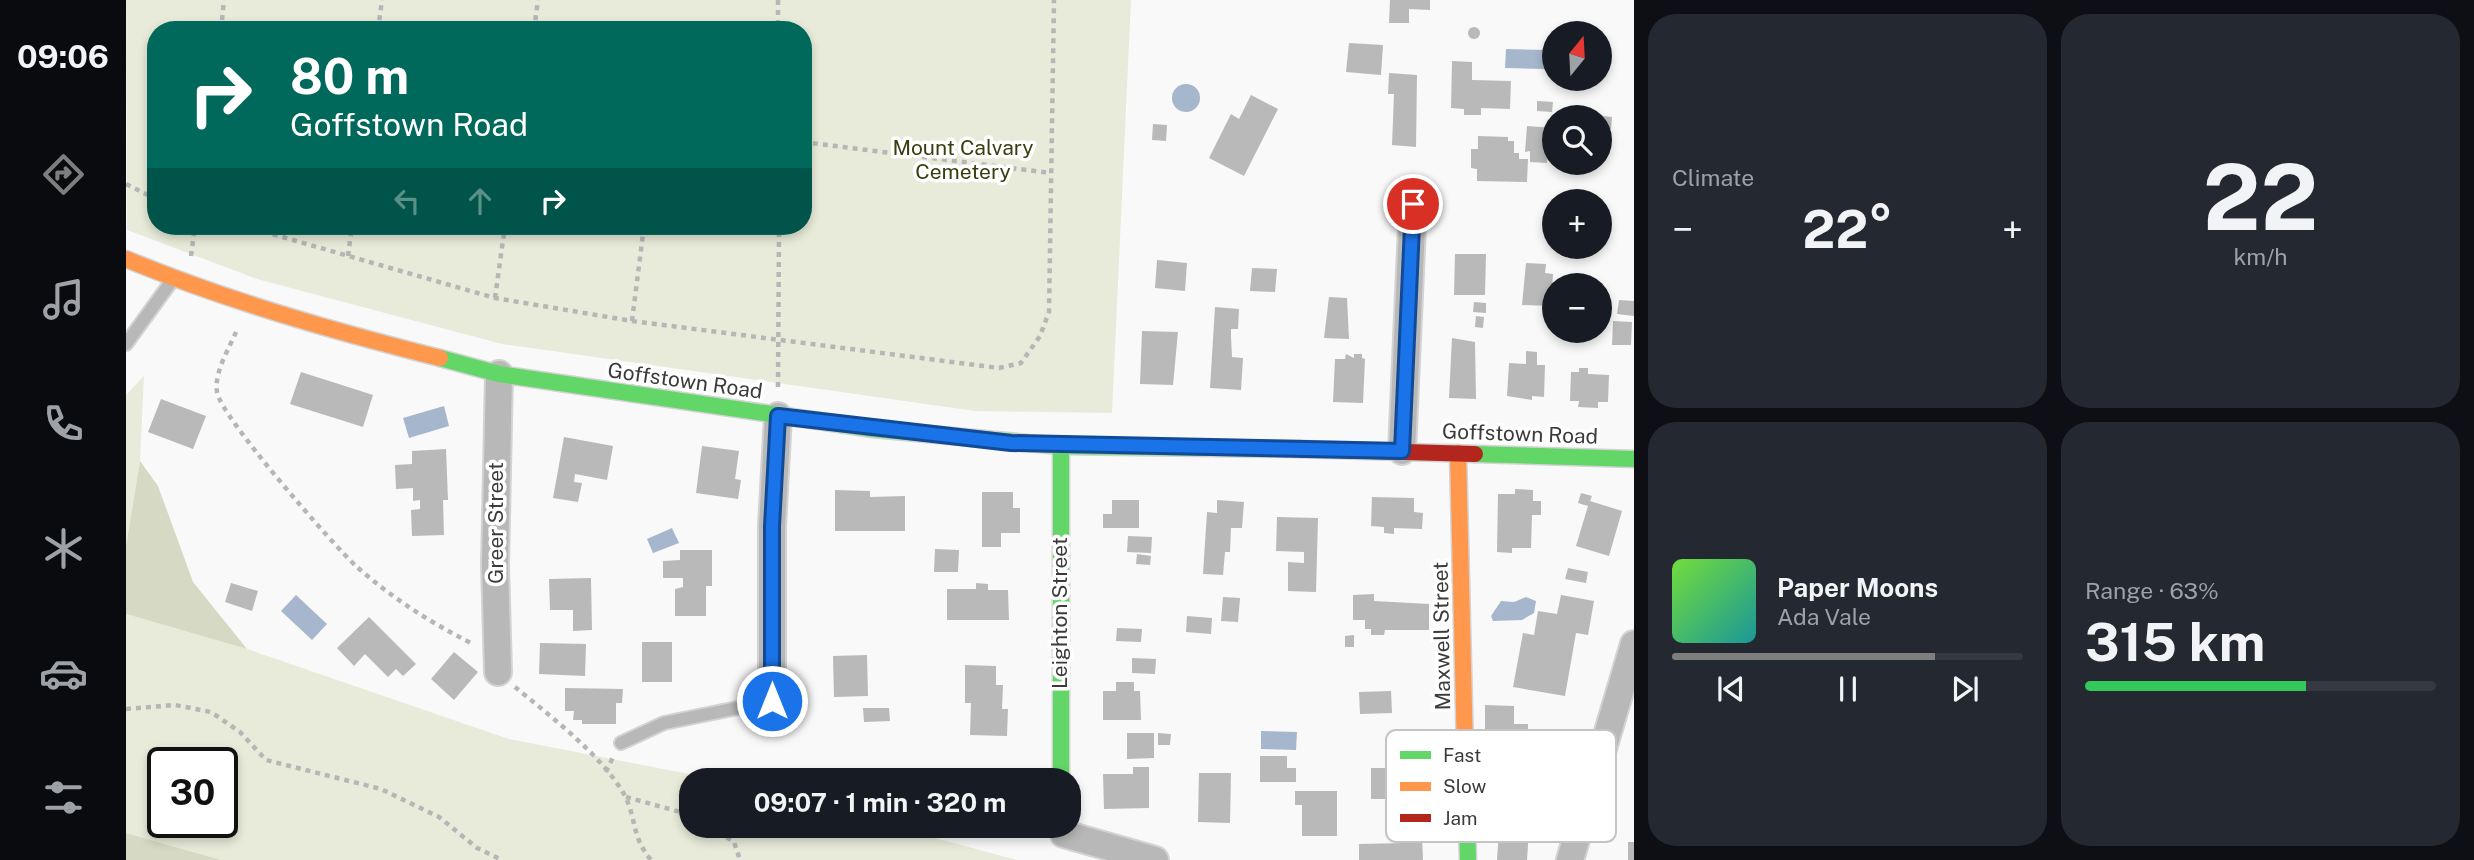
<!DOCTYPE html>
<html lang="en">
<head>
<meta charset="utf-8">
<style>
  :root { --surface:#171b24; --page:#242831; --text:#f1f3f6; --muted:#9ea1a6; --line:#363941; --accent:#7e7e7e }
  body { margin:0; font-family:"Public Sans",sans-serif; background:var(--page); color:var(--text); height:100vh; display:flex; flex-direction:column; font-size:26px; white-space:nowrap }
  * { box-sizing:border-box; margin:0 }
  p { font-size:23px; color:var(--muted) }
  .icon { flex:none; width:38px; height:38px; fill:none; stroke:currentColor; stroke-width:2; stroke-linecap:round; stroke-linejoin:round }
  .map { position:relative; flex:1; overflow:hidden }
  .drawer { display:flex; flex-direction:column; gap:14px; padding:14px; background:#0d0f14; width:840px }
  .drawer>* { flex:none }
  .top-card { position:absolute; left:21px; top:21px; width:665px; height:214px; border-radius:28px; box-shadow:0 4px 10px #0003; background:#00695c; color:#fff; overflow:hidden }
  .needle { width:46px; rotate:18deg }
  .buttons { position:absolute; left:1416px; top:21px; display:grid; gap:14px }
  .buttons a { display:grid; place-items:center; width:70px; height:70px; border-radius:50%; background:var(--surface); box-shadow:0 4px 10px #0003; font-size:35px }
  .speed { position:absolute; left:21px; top:747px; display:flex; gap:14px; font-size:35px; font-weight:700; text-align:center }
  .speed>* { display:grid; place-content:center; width:91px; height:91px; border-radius:50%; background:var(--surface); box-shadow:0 4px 10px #0003; line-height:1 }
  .speed .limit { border:4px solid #111; border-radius:10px; background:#fff; color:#111 }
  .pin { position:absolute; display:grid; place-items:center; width:60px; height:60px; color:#fff; margin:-30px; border:4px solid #fff; border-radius:50%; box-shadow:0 2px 7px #0007 }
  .me { position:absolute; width:77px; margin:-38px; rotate:0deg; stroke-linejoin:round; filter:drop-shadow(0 0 5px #0008) }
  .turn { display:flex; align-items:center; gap:24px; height:147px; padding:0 28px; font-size:32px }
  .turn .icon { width:91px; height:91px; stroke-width:2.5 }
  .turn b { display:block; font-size:49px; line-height:60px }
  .lanes { display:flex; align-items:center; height:66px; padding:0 28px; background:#0003; justify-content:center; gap:35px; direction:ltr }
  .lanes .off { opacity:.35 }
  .big { font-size:52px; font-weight:700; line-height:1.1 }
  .drawer .tile { flex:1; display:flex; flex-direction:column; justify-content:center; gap:10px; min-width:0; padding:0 24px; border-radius:28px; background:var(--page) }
  .drawer .dial { align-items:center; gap:0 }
  .dial b { font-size:91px; line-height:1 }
  .song { display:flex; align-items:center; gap:21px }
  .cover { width:84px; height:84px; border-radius:10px; background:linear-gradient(135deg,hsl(100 70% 55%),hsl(180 70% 35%)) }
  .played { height:7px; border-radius:4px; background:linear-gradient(90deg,var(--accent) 75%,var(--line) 75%) }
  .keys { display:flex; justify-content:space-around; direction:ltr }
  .heat { display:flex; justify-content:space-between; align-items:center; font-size:38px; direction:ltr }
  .charge { height:10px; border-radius:5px; background:linear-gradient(90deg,#34c759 63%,var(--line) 0) }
  .drawer .tiles { flex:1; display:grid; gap:14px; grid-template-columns:repeat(2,1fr) }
  .trip { position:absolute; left:553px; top:768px; width:402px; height:70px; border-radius:28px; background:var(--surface); box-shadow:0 4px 10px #0003; font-weight:700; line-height:70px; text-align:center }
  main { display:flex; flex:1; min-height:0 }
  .tabs { display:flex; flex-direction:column; width:126px; justify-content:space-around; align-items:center; background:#090b0e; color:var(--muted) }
  .tabs .icon { width:49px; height:49px }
  .tabs .on { color:var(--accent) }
  .tabs b { font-size:32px; color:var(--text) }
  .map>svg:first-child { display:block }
  .green { fill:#e8ebd9; fill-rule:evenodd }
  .forest { fill:#d6d9c3 }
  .water { fill:#a6b7cd }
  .building { fill:#b9b9b9 }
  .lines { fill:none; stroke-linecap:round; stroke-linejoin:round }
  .lane-casing { stroke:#d3d3d3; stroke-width:16 }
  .street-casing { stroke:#d3d3d3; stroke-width:30 }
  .fast-casing { stroke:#d3d3d3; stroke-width:19 }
  .slow-casing { stroke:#d3d3d3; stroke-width:19 }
  .jam-casing { stroke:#d3d3d3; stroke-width:19 }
  .path { stroke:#b6b6b6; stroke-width:4.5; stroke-dasharray:5 5; stroke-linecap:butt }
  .lane { stroke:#b9b8b8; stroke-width:12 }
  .street { stroke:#b9b8b8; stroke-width:26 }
  .fast { stroke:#63d668; stroke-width:16 }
  .slow { stroke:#ff974d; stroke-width:16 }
  .jam { stroke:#b3261e; stroke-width:16 }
  .route-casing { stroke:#114b97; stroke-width:18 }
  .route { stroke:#1a73e8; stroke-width:12 }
  .labels { text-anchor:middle; stroke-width:7; stroke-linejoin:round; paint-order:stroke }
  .park-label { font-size:21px; fill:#3a3d0e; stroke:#fff }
  .street-label { font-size:21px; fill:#3b3b3c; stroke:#fff }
  .key { fill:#fff; stroke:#c4c4c4; stroke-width:2 }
  .key-label { font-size:19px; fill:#3b3b3c }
</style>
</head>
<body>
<main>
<nav class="tabs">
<b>09:06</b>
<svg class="icon on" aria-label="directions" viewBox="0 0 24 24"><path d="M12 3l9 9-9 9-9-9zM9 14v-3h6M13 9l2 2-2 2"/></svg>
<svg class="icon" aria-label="music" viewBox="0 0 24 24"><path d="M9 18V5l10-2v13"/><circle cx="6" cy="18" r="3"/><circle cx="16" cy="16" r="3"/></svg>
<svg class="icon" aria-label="phone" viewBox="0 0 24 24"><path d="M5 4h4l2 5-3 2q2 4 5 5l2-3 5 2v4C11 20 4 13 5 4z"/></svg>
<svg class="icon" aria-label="climate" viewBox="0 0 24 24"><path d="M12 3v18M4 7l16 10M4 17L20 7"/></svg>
<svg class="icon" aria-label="car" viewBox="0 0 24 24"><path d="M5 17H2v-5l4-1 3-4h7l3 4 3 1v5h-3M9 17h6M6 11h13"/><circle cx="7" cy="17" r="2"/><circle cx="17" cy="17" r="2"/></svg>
<svg class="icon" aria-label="filters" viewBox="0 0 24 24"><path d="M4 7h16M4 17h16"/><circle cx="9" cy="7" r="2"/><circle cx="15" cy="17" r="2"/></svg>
</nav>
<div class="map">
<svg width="1508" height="860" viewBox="0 0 1508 860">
  <rect width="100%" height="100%" fill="#f9f9f9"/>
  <g class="green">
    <path d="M 0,0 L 1005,0 L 986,413 L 849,411 L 376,344 L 131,279 L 1,230 ZM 30,30 L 677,30 L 677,226 L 30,226 Z"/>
    <path d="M 18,376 L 14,461 L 0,546 L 0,395 Z"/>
    <path d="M 0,614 L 121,649 L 383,739 L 594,780 L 565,780 L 565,826 L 764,826 L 891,860 L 95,860 L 0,833 ZM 37,763 L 96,763 L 96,822 L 37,822 Z"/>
  </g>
  <g class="forest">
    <path d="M 14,461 L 32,486 L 67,582 L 121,649 L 0,614 L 0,546 Z"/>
    <path d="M 0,833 L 95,860 L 0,860 Z"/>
  </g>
  <g class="water">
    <path d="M 1380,49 L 1419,50 L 1419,69 L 1379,68 Z"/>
    <circle cx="1060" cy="98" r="14"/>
    <path d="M 318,406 L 323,426 L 283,438 L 277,418 Z"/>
    <path d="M 546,528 L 553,543 L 527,553 L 521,539 Z"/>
    <path d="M 170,595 L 201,624 L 186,640 L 155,611 Z"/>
    <path d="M 1400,597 L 1410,601 L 1408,613 L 1396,620 L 1367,621 L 1365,616 L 1375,601 L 1388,602 Z"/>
    <path d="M 1135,731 L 1171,732 L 1170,750 L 1135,749 Z"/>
  </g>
  <g class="building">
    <path d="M 1264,0 L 1304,0 L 1304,10 L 1283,9 L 1283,23 L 1263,23 Z"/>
    <circle cx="1348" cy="33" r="6"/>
    <path d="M 1223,43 L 1257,45 L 1255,75 L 1220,72 Z"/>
    <path d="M 1326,61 L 1346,62 L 1346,80 L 1385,81 L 1384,109 L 1355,108 L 1355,115 L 1338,115 L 1338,109 L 1325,108 Z"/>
    <path d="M 1263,73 L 1291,75 L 1290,147 L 1266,145 L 1268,94 L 1262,94 Z"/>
    <path d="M 1125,95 L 1152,109 L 1118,176 L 1083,158 L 1105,114 L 1113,119 Z"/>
    <path d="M 1411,101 L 1427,102 L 1426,112 L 1411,111 Z"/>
    <path d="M 1477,116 L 1486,117 L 1485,129 L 1476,128 Z"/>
    <path d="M 1027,124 L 1041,125 L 1040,141 L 1026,140 Z"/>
    <path d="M 1401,126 L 1428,128 L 1428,145 L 1422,144 L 1421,163 L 1404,162 L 1404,151 L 1399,152 Z"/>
    <path d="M 1352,136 L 1382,137 L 1382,141 L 1388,141 L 1388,153 L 1393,153 L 1393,159 L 1402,159 L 1401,182 L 1351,181 L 1351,169 L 1345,168 L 1345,149 L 1352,149 Z"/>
    <path d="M 1329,254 L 1360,254 L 1359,295 L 1328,295 Z"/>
    <path d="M 1031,260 L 1061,263 L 1059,291 L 1029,288 Z"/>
    <path d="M 1400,263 L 1420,264 L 1419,273 L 1427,274 L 1425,306 L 1396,305 Z"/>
    <path d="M 1126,268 L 1151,269 L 1149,292 L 1124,291 Z"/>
    <path d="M 1203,297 L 1221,298 L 1223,339 L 1198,338 Z"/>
    <path d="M 1493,300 L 1508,301 L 1508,316 L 1491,314 Z"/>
    <path d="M 1348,302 L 1360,303 L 1360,313 L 1347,312 Z"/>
    <path d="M 1089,307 L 1113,309 L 1112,329 L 1105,329 L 1105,336 L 1106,357 L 1117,358 L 1115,390 L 1084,388 Z"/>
    <path d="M 1350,316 L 1358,317 L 1357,328 L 1349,327 Z"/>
    <path d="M 1487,321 L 1506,322 L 1505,345 L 1486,345 Z"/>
    <path d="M 1016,331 L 1052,332 L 1047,385 L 1014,384 Z"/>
    <path d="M 1326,338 L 1349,342 L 1350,399 L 1323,398 Z"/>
    <path d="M 1400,351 L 1411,352 L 1411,365 L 1419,365 L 1418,397 L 1406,396 L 1406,400 L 1381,396 L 1383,363 L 1400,364 Z"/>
    <path d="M 1220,354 L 1228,358 L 1228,354 L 1236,354 L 1236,358 L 1239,359 L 1237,403 L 1207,402 L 1209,359 L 1219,359 Z"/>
    <path d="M 1453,368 L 1462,368 L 1462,374 L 1483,375 L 1482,402 L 1472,402 L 1472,408 L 1452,407 L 1453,401 L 1444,401 L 1445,372 L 1453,372 Z"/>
    <path d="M 175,372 L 247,395 L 237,427 L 164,404 Z"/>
    <path d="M 35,399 L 80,416 L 67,449 L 22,432 Z"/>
    <path d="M 438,437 L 487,446 L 481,480 L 449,474 L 448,482 L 456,483 L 452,502 L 427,498 Z"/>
    <path d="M 576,446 L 613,451 L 609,479 L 615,480 L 612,499 L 570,493 Z"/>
    <path d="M 320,449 L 322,500 L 317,500 L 318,535 L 286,536 L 285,510 L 294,509 L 294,500 L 287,501 L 287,488 L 270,489 L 269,465 L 286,464 L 286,451 Z"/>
    <path d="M 1389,489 L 1407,490 L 1407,501 L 1415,501 L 1415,515 L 1406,515 L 1405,548 L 1386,548 L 1386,553 L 1371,552 L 1372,494 L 1389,494 Z"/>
    <path d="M 709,490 L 744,491 L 744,497 L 779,496 L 779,531 L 709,531 Z"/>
    <path d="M 856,492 L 887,492 L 887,508 L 894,508 L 894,533 L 875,533 L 875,547 L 856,547 Z"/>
    <path d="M 1455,493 L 1466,496 L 1464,501 L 1496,511 L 1483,556 L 1450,546 L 1462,506 L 1452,503 Z"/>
    <path d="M 1246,497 L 1288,498 L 1288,512 L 1297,513 L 1296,529 L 1268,528 L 1268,534 L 1258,533 L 1258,527 L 1245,526 Z"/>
    <path d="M 986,500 L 1013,500 L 1013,528 L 977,528 L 977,514 L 986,514 Z"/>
    <path d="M 1091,500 L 1118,502 L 1116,528 L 1105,528 L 1104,552 L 1099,552 L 1097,575 L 1077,574 L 1081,512 L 1091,513 Z"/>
    <path d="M 1151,517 L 1192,518 L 1190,592 L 1162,591 L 1162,562 L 1178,563 L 1178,552 L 1150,551 Z"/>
    <path d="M 1002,536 L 1026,537 L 1025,553 L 1001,552 Z"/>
    <path d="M 809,549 L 833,550 L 832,572 L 808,572 Z"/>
    <path d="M 554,550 L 586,550 L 586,586 L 580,586 L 580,616 L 549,616 L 549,589 L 557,587 L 557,578 L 537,578 L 537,561 L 554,560 Z"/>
    <path d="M 1011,554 L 1025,556 L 1024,565 L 1010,564 Z"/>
    <path d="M 1442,568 L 1462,572 L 1460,583 L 1439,579 Z"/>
    <path d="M 465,578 L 466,630 L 447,631 L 447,610 L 424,610 L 423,579 Z"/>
    <path d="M 105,583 L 132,591 L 126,611 L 99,602 Z"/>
    <path d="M 850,583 L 862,584 L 862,590 L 882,590 L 883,620 L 821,620 L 821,589 L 850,589 Z"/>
    <path d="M 1248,594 L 1248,601 L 1303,604 L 1303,630 L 1259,630 L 1258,635 L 1245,635 L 1245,629 L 1239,629 L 1239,620 L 1227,620 L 1227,595 Z"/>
    <path d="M 1435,595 L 1468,601 L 1462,635 L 1450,633 L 1439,696 L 1387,687 L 1397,633 L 1408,635 L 1412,611 L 1431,614 Z"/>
    <path d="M 1097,597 L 1114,598 L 1112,622 L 1095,621 Z"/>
    <path d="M 1061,616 L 1086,618 L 1085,634 L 1060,632 Z"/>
    <path d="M 243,617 L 290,664 L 277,676 L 270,669 L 262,677 L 239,654 L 228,666 L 211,648 Z"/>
    <path d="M 991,628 L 1016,629 L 1015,642 L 990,641 Z"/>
    <path d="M 1228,635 L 1228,647 L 1219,647 L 1219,636 Z"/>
    <rect x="516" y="642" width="30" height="40"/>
    <path d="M 414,643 L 460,644 L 459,676 L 413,674 Z"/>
    <path d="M 328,652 L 352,672 L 328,700 L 305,679 Z"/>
    <path d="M 741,655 L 742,696 L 708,697 L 707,656 Z"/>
    <path d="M 1006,658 L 1030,659 L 1029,674 L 1006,673 Z"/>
    <path d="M 839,665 L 870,666 L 870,685 L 877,685 L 876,709 L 882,709 L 881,736 L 844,735 L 845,703 L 839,703 Z"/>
    <path d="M 990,682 L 1008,682 L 1008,691 L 1014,691 L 1015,720 L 977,720 L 977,691 L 990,691 Z"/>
    <path d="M 439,688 L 497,689 L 496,703 L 490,703 L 490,724 L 456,724 L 456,720 L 447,720 L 448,711 L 439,711 Z"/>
    <path d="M 1265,691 L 1266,713 L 1234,714 L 1233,692 Z"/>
    <path d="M 1359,705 L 1388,706 L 1388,724 L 1402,724 L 1402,747 L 1388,747 L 1388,751 L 1359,751 Z"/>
    <path d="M 737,708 L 763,708 L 764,721 L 738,722 Z"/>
    <path d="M 1001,733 L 1028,733 L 1028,758 L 1001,759 Z"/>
    <path d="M 1032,733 L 1045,734 L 1044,745 L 1032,745 Z"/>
    <path d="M 1134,756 L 1161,756 L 1161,768 L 1170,768 L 1170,782 L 1134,782 Z"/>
    <path d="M 1007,767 L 1023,767 L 1023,808 L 978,809 L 977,774 L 1007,774 Z"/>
    <path d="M 1245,768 L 1293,768 L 1294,799 L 1245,799 Z"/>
    <path d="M 1073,773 L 1105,773 L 1104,823 L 1072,822 Z"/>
    <path d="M 1169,791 L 1211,791 L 1211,836 L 1176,836 L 1176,805 L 1169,805 Z"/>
    <path d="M 1384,808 L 1398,809 L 1398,815 L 1404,815 L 1401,860 L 1371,860 L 1374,814 L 1383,814 Z"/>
    <path d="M 1296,837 L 1297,860 L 1233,860 L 1233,844 L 1278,843 L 1277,838 Z"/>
    <rect x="1502" y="842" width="6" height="18"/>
  </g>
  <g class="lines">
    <g class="lane-casing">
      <g id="lane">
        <path d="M 0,344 L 45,282"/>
        <path d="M 495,743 L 538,723 L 646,701"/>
      </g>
    </g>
    <g class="street-casing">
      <g id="street">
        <path d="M 1276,451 L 1287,204"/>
        <path d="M 372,672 L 369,565 L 373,374"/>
        <path d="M 646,701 L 646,526 L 652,416"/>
        <path d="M 936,826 L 938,834 L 1029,860"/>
        <path d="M 1444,860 L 1508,644"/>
      </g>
    </g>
    <g class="fast-casing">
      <g id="fast">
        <path d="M 314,358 L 373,374 L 747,429 L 935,446 L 1174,449"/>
        <path d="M 935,446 L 935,780"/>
        <path d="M 1349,454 L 1508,459"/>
        <path d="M 1339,752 L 1342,860"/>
      </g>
    </g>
    <g class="slow-casing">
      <g id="slow">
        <path d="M 0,259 C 102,301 207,331 314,358"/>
        <path d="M 1332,453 L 1339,752"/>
      </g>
    </g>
    <g class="jam-casing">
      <path id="jam" d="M 1174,449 L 1349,454"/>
    </g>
    <g class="path">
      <path d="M 652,0 L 652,30"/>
      <path d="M 95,30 L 98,0"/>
      <path d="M 252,30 L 256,0"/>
      <path d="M 408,30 L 412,0"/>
      <path d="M 677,142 L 925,173"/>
      <path d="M 0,184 L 30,199"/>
      <path d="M 118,226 L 369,298 L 506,321 L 873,368 L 895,363 L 914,336 L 923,312 L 928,0"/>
      <path d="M 65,256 L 69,226"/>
      <path d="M 222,256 L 226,226"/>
      <path d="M 369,298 L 379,226"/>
      <path d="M 506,321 L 518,226"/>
      <path d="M 110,332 C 103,349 88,372 91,392 C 94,416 208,546 231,567 C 266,598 305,623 347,644"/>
      <path d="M 652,387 L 653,226"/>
      <path d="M 389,687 C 423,715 478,757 499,796 C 511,820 505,836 525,860"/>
      <path d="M 0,709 L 49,705 L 85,712 L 114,732 L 140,760 L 255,789 L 313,817 L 351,848 L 376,860"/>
      <path d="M 480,772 L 487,757"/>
      <path d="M 500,797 L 565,815"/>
      <path d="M 584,826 L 608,842 L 614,860"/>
    </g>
    <use href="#lane" class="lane"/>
    <use href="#street" class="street"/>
    <use href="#fast" class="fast"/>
    <use href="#slow" class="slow"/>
    <use href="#jam" class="jam"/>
  </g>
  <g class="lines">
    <g class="route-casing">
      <path id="route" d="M 646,701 L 646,526 L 652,416 L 885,443 L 1276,451 L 1287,204"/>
    </g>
    <use href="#route" class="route"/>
  </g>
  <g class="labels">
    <g class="park-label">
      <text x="837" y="155">Mount Calvary<tspan x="837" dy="24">Cemetery</tspan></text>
    </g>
    <g class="street-label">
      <text transform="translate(559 381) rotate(8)" y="7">Goffstown Road</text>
      <text transform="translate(1394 434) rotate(2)" y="7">Goffstown Road</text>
      <text transform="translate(370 523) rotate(-90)" y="7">Greer Street</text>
      <text transform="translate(934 613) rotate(-90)" y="7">Leighton Street</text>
      <text transform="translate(1316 636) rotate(-91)" y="7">Maxwell Street</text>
    </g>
  </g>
  <rect x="1260" y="730" width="230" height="112" rx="10" class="key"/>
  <rect x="1274" y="751" width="31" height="8" fill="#63d668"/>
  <rect x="1274" y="782" width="31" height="9" fill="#ff974d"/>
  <rect x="1274" y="814" width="31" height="8" fill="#b3261e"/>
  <g class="key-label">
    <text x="1317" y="762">Fast</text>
    <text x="1317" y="793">Slow</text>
    <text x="1317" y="825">Jam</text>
  </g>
</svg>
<div class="buttons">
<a><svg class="needle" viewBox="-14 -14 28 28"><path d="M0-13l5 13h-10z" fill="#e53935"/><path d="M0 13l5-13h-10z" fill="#9ea1a6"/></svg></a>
<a><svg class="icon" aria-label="search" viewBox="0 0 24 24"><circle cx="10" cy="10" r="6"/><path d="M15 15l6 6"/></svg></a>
<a>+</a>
<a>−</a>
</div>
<div class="speed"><div class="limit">30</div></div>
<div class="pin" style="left:1287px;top:204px;background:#d93025"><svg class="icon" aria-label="arrive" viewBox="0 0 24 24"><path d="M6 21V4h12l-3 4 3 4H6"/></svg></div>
<svg class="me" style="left:646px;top:701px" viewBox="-20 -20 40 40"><circle r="17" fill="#1a73e8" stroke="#fff" stroke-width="3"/><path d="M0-11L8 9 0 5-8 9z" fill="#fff"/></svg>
<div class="trip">09:07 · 1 min · 320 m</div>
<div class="top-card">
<div class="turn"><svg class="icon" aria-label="right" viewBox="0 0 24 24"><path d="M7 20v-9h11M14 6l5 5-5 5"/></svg><div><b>80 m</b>Goffstown Road</div></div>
<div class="lanes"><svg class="icon off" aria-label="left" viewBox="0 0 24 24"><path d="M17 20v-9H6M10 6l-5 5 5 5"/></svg><svg class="icon off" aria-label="ahead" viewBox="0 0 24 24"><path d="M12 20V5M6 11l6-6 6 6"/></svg><svg class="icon" aria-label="right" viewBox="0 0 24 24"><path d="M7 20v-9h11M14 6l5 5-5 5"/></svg></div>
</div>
</div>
<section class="drawer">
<div class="tiles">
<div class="tile"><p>Climate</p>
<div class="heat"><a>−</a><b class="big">22°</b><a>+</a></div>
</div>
<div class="tile dial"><b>22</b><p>km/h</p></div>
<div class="tile">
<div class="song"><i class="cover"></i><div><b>Paper Moons</b><p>Ada Vale</p></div></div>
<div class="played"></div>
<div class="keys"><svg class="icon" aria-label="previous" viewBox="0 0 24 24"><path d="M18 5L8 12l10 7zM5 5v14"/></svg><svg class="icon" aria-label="pause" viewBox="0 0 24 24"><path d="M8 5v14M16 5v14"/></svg><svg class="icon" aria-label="next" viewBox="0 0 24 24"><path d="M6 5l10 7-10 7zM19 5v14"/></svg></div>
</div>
<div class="tile"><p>Range · 63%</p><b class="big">315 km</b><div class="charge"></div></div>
</div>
</section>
</main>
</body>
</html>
